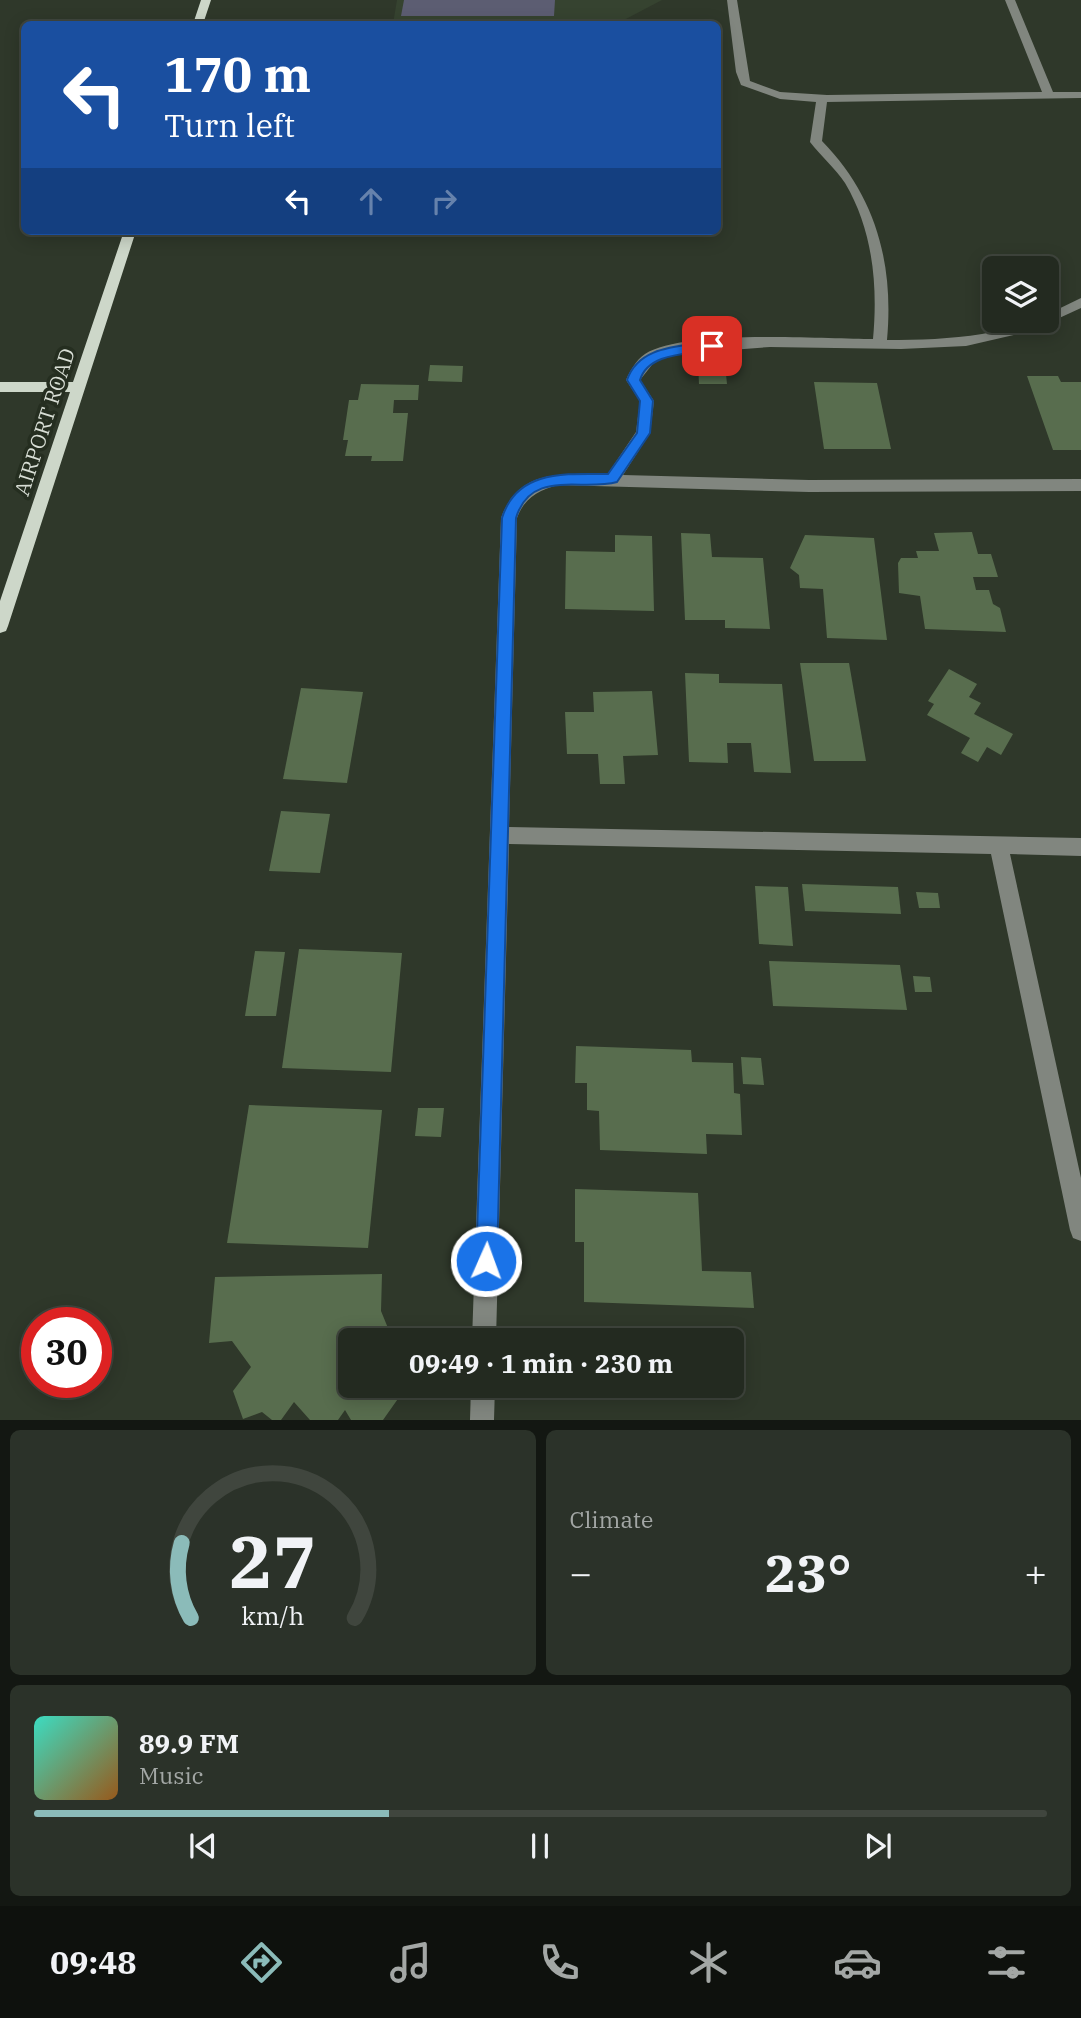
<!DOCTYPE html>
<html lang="en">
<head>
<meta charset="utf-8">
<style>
  :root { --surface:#232a20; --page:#2b3229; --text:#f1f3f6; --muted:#a3a7a5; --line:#40463e; --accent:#8bbbb9 }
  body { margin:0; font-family:"IBM Plex Serif",serif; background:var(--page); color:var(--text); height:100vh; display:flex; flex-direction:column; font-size:26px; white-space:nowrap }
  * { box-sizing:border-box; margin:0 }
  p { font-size:23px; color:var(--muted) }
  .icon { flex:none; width:38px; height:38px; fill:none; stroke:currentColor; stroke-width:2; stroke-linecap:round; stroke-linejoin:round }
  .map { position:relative; height:1420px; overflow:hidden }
  .sheet { display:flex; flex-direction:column; gap:10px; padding:10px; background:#131712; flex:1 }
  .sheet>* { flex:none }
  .top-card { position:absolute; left:21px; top:21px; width:700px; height:214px; border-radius:10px; box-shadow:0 4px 18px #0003,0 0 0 2px var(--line); background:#1a4fa0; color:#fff; overflow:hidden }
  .fabs { position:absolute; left:982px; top:256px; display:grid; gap:14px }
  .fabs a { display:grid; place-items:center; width:77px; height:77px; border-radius:10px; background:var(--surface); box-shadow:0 4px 18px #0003,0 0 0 2px var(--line); font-size:35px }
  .speed { position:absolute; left:21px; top:1307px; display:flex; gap:14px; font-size:35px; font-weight:700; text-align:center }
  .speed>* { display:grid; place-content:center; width:91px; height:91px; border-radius:50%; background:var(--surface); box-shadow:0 4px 18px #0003,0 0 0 2px var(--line); line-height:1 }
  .speed .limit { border:10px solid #d22; background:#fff; color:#111 }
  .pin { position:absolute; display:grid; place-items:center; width:60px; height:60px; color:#fff; margin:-30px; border-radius:14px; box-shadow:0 4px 10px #0006 }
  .me { position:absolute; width:77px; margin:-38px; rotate:2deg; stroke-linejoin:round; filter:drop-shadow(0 0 5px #0008) }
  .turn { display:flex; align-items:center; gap:24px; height:147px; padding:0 28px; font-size:32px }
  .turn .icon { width:91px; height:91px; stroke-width:2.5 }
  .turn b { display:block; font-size:49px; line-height:60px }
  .lanes { display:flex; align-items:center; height:66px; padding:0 28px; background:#0003; justify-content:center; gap:35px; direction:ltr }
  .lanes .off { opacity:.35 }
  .big { font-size:52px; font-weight:700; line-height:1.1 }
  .sheet .tile { flex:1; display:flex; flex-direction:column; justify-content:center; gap:10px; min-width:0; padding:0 24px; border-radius:10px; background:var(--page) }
  .sheet .dial { align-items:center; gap:0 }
  .dial svg { height:182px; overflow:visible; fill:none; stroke:var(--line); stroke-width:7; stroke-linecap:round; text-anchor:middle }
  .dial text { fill:var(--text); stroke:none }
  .song { display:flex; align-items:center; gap:21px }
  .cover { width:84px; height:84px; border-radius:10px; background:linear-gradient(135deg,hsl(170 70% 55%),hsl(30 70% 35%)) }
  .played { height:7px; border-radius:4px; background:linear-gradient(90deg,var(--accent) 35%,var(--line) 35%) }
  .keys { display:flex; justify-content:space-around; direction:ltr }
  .heat { display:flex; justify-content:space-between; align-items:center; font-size:38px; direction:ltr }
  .sheet .tiles { flex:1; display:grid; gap:10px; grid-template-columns:1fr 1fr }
  .tile:last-child { grid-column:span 2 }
  .trip { position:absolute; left:338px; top:1328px; width:406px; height:70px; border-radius:10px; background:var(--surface); box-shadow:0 4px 18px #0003,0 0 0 2px var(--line); font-weight:700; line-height:70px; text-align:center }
  .dock { display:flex; height:112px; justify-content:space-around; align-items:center; background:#0e110d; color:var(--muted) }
  .dock .icon { width:49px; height:49px }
  .dock .on { color:var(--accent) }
  .dock b { font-size:32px; color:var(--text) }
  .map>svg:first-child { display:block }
  .built { fill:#364330 }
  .green { fill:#5c5d72 }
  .building { fill:#586d4e }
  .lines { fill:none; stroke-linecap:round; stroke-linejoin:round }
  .minor { fill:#81867f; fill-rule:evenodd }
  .major { fill:#cdd7c9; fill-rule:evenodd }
  .route { fill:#1a73e8; stroke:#114b97; stroke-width:2 }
  .labels { text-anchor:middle; stroke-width:7; stroke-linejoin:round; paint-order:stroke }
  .street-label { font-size:21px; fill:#d8ded5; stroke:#252e20 }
</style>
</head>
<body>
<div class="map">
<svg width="1081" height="1420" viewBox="0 0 1081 1420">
  <rect width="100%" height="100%" fill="#2f382a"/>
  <path class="built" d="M 397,0 L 662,0 L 622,21 L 622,24 L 393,24 Z"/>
  <path class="green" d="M 404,0 L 555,0 L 554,16 L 401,16 Z"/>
  <g class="building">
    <path d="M 698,363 L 725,364 L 727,384 L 699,384 Z"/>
    <path d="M 430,365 L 463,366 L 462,382 L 428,381 Z"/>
    <path d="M 1027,376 L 1058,376 L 1061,382 L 1081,382 L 1081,450 L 1053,450 Z"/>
    <path d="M 814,382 L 877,383 L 891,449 L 824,449 Z"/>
    <path d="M 361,384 L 419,385 L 418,400 L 394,400 L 393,413 L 408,413 L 403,461 L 371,461 L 372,456 L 345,456 L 348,440 L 343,440 L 349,400 L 358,400 Z"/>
    <path d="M 972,532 L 978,554 L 991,554 L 998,577 L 973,577 L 976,590 L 989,590 L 993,604 L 1000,608 L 1006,632 L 925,629 L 920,596 L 899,593 L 898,563 L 901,558 L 918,558 L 916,551 L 939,551 L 934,533 Z"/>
    <path d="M 681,533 L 710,534 L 712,557 L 763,558 L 770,629 L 725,628 L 725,620 L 685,620 Z"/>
    <path d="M 615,535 L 652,536 L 654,611 L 565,609 L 566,551 L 615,552 Z"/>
    <path d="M 805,535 L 874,538 L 887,640 L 827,638 L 823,589 L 800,588 L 799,575 L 790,568 Z"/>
    <path d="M 800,663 L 849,663 L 866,761 L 814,761 Z"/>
    <path d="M 949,669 L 977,684 L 969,697 L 981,703 L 974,714 L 1013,734 L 1001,755 L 987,747 L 978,762 L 961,753 L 970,738 L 927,715 L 934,704 L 928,701 Z"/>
    <path d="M 685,673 L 719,674 L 719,683 L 782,684 L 791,773 L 754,772 L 751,743 L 727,743 L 728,763 L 689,762 Z"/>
    <path d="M 301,688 L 363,692 L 347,783 L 283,779 Z"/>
    <path d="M 652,691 L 658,755 L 623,756 L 625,784 L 600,784 L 598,754 L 567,754 L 565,712 L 594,712 L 593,692 Z"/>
    <path d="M 281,811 L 330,814 L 320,873 L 269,871 Z"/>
    <path d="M 802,884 L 898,887 L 901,914 L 805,911 Z"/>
    <path d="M 755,886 L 788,887 L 793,946 L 759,944 Z"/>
    <path d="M 916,892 L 938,893 L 940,908 L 919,908 Z"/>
    <path d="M 299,949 L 402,953 L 391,1072 L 282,1068 Z"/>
    <path d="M 255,951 L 285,952 L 276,1016 L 245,1016 Z"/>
    <path d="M 769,961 L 900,965 L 907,1010 L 773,1006 Z"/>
    <path d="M 913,976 L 930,977 L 932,992 L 915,992 Z"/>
    <path d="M 576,1046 L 691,1050 L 692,1062 L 733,1063 L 734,1093 L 740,1094 L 742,1135 L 706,1134 L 707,1154 L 600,1150 L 599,1111 L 587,1110 L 587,1083 L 575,1083 Z"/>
    <path d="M 741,1057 L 761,1058 L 764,1085 L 743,1084 Z"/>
    <path d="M 249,1105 L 382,1110 L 368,1248 L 227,1243 Z"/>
    <path d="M 418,1108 L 444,1108 L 441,1137 L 415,1136 Z"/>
    <path d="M 575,1189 L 698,1193 L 702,1271 L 751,1272 L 754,1308 L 584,1302 L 584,1242 L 575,1242 Z"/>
    <path d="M 382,1274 L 381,1311 L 390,1333 L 402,1328 L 411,1340 L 350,1340 L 350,1386 L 407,1386 L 383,1420 L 351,1420 L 345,1410 L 338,1420 L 310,1420 L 294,1402 L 281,1420 L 272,1420 L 262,1412 L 243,1419 L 233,1391 L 251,1367 L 232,1341 L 209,1343 L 215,1277 Z"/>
  </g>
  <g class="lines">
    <g class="minor">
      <path d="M 727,0 L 737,0 L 750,81 L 780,92 L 827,95 L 1042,92 L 1005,0 L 1015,0 L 1053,92 L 1081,92 L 1081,98 L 827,102 L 822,141 C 876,196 894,264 887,340 C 919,340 951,339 982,334 C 1004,331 1025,320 1046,320 L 1046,315 L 1081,298 L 1081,308 L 1031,331 L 966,346 L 901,349 L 770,347 L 678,354 L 655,361 L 640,380 L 654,401 L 650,433 L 623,475 L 809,480 L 1081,479 L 1081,491 L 809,492 L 558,485 C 539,490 524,498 517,518 L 509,827 L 1081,838 L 1081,856 L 1010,854 L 1081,1178 L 1081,1241 L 1073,1238 L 1070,1230 L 991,854 L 509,844 L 496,1340 L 472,1340 L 501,518 C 519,468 563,474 607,475 L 636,432 L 640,401 L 626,380 C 630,371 636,360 645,354 C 684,329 823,339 873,339 C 878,286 873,230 845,183 C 835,168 821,156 810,142 L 816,102 L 780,99 L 741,85 L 736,72 Z"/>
      <path d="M 471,1386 L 495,1386 L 494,1420 L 470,1420 Z"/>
    </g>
    <g class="major">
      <path d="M 201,0 L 211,0 L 203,24 L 193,24 Z"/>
      <path d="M 124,231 L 136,231 L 8,626 L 6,631 L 0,633 L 0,601 L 70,392 L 0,392 L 0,382 L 73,382 Z"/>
    </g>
  </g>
  <path class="route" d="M 712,341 L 716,343 L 716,349 C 691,355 649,351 640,380 L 653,401 L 650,433 L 617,482 C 582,492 531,468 516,518 L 497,1261 L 494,1268 L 486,1271 L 479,1268 L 476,1261 L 502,518 C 517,469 567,474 608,474 L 637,433 L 640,401 L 627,380 C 639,345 680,347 712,341 Z"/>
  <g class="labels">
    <g class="street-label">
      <text transform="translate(45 422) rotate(-72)" y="7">AIRPORT ROAD</text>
    </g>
  </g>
</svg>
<div class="fabs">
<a><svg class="icon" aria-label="layers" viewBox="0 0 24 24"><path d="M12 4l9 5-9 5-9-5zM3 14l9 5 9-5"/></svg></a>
</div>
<div class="speed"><div class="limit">30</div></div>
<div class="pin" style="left:712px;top:346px;background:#d93025"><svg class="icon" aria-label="arrive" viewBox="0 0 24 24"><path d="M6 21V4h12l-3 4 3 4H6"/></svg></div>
<svg class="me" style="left:486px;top:1261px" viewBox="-20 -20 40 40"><circle r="17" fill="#1a73e8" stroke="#fff" stroke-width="3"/><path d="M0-11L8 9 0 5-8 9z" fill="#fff"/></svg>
<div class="trip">09:49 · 1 min · 230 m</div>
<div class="top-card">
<div class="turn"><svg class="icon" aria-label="left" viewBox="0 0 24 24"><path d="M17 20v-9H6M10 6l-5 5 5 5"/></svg><div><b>170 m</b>Turn left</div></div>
<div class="lanes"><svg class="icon" aria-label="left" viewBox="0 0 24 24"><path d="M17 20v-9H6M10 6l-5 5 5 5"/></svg><svg class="icon off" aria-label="ahead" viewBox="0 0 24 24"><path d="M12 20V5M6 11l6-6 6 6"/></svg><svg class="icon off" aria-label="right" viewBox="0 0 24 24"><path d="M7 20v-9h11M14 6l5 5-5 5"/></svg></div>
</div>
</div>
<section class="sheet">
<div class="tiles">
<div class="tile dial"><svg viewBox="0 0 100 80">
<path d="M14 69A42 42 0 1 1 86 69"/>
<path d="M14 69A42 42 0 0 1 10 36" stroke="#8bbbb9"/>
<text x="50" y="56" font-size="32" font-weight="700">27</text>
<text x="50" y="72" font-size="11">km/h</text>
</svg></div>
<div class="tile"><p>Climate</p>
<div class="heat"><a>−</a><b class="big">23°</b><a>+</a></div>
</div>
<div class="tile">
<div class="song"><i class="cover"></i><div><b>89.9 FM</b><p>Music</p></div></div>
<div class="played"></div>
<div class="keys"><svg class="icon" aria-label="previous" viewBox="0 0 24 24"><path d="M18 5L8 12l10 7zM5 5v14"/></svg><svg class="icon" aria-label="pause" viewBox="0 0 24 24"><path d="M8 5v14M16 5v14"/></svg><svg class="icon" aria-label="next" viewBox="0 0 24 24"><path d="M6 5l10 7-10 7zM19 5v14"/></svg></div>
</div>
</div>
</section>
<nav class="dock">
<b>09:48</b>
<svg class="icon on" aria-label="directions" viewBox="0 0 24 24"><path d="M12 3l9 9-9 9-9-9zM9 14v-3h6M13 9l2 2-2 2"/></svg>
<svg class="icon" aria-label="music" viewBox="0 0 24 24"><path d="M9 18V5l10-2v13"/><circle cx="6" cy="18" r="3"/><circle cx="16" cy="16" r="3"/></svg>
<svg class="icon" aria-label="phone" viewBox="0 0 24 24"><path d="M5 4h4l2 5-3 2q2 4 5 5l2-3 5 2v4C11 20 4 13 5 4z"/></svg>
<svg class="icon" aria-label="climate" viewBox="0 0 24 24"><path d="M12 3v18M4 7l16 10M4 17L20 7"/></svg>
<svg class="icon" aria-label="car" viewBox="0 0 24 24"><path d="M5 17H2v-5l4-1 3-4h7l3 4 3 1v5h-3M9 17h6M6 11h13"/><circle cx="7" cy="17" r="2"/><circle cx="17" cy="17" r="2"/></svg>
<svg class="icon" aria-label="filters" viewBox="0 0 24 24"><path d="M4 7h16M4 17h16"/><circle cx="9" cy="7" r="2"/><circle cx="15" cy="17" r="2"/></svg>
</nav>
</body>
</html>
